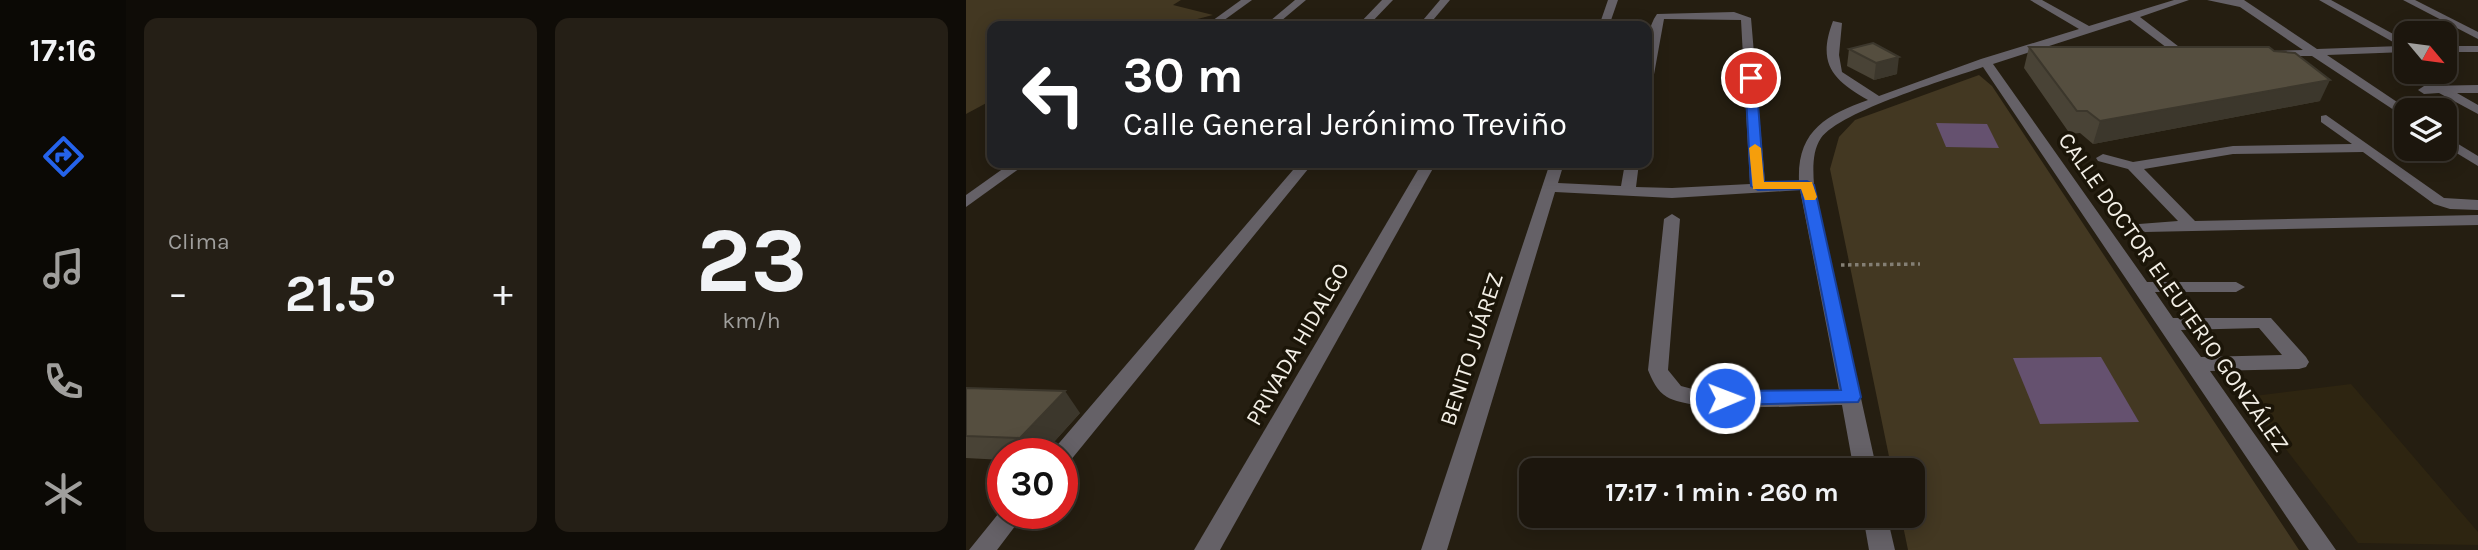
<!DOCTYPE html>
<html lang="es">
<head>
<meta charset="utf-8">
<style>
  :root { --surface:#1c160d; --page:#251f16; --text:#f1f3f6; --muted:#a09f9d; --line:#3a352e; --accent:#2563eb }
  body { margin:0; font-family:Karla,sans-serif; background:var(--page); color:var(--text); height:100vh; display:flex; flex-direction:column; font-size:26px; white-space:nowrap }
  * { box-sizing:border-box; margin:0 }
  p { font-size:23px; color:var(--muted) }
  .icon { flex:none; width:38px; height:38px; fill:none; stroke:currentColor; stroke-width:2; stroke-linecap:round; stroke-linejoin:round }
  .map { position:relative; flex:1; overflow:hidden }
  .details { display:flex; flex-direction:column; gap:18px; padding:18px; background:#0f0c07; width:840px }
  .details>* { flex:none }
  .hud { position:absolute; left:21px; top:21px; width:665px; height:147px; border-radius:14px; box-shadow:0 4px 18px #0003,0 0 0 2px var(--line); background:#202124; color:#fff; overflow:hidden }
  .needle { width:46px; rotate:119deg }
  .controls { position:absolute; left:1428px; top:21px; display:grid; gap:14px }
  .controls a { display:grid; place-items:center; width:63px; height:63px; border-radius:14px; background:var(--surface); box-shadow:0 4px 18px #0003,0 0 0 2px var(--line); font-size:35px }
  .speed { position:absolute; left:21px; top:438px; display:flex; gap:14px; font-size:35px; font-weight:700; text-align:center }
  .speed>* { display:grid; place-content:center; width:91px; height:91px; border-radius:50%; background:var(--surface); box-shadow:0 4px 18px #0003,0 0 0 2px var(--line); line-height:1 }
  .speed .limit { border:10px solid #d22; background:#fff; color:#111 }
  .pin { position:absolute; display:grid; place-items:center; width:60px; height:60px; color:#fff; margin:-30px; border:4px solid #fff; border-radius:50%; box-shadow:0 2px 7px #0007 }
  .me { position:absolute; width:77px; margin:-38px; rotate:89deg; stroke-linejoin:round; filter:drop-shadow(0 0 5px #0008) }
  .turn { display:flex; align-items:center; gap:24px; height:147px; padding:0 21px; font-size:32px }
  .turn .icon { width:91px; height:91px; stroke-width:2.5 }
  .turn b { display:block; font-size:49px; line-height:60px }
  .big { font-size:52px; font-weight:700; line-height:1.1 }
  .details .tile { flex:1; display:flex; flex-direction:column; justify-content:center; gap:10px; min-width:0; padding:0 24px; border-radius:14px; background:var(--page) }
  .details .dial { align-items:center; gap:0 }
  .dial b { font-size:91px; line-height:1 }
  .heat { display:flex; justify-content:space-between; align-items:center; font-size:38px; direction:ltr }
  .details .tiles { flex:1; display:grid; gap:18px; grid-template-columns:repeat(2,1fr) }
  .trip { position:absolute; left:553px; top:458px; width:406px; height:70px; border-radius:14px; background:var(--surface); box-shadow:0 4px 18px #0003,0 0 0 2px var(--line); font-weight:700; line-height:70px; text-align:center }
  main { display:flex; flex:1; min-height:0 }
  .dock { display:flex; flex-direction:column; width:126px; justify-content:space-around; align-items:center; background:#0b0905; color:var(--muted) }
  .dock .icon { width:49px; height:49px }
  .dock .selected { color:var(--accent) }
  .dock b { font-size:32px; color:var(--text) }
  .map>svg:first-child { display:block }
  .built { fill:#2e2511 }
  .green { fill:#433822 }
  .water { fill:#65516f }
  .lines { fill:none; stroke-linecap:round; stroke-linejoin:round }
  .path { stroke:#847f74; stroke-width:3.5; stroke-dasharray:3.5 3.5; stroke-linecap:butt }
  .minor { fill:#656167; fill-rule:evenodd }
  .wall { fill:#494336 }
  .shaded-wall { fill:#3c372c }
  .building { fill:#554e3f; stroke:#3c372c; stroke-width:2 }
  .route { fill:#2563eb; stroke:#184099; stroke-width:2 }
  .slow { fill:#f59e0b }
  .labels { text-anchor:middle; stroke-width:7; stroke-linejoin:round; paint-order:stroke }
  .street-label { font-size:23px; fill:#f3efe6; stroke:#1b1508 }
</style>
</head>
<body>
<main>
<nav class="dock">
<b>17:16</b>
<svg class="icon selected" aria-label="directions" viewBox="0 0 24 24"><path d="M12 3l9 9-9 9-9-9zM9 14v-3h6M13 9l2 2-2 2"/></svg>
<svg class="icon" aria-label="music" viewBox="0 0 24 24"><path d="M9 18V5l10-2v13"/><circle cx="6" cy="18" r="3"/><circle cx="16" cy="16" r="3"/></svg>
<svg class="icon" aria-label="phone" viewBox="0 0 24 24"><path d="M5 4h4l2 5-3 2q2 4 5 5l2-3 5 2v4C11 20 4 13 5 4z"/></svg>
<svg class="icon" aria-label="climate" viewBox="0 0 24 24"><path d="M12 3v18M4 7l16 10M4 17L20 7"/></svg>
</nav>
<section class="details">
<div class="tiles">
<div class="tile"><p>Clima</p>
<div class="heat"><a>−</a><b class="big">21.5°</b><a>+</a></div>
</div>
<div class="tile dial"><b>23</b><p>km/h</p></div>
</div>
</section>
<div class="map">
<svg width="1512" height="550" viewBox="0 0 1512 550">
  <rect width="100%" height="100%" fill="#251e11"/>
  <path class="built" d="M 1385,384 L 1512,532 L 1512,545 L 1392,543 L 1280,397 Z"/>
  <g class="green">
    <path d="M 0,0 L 215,0 L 207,5 L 247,15 L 204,26 L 26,26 L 26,100 L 0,114 Z"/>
    <path d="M 1013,75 L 1026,86 L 1333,550 L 942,550 L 935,516 L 947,516 L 947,471 L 926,471 L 864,169 L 873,137 L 889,120 Z"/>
  </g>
  <g class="water">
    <path d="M 970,123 L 1021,124 L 1033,148 L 980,147 Z"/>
    <path d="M 1135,357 L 1173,422 L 1074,424 L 1047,358 Z"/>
  </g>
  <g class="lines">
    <path class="path" d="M 875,265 L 954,264"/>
    <g class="minor">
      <path d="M 275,0 L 286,0 L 250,26 L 239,26 Z"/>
      <path d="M 329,0 L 340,0 L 309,26 L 298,26 Z"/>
      <path d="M 416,0 L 427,0 L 402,26 L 391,26 Z"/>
      <path d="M 474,0 L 484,0 L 462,26 L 452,26 Z"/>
      <path d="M 642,0 L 652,0 L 643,26 L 633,26 Z"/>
      <path d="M 1064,0 L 1076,0 L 1123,26 L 1208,0 L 1223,0 L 1174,17 L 1225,56 L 1225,60 L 1217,60 L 1164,20 L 1027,64 L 1181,282 L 1270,282 L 1279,287 L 1270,292 L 1189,292 L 1207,318 L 1305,318 L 1340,357 L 1343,362 L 1340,367 L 1333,369 L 1244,371 L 1370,550 L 1343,550 L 1017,67 C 982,79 875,111 855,138 C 846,151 847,170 848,185 L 911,471 L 888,471 L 876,405 C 837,405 730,414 701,397 C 691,391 686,380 682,370 L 698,219 L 706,214 L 714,219 L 702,370 L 715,386 L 734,391 L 873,390 L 834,190 L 706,198 L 589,192 L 481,550 L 455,550 L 584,163 L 598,163 L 592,183 L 655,186 L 659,163 L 673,163 L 670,187 L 706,188 L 784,184 L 775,20 L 698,19 L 687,80 L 681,84 C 680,63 678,32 691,14 L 768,12 L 785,18 L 799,183 L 833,181 C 831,131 860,115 902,100 C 866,80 851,63 867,21 L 876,23 L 873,55 L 876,72 L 913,96 L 1015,59 L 1113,29 ZM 1293,328 L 1316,355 L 1235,357 L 1215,330 Z"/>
      <path d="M 1241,0 L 1278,0 L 1351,49 L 1434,46 L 1353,0 L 1365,0 L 1440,41 L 1440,52 L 1361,55 L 1443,110 L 1440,110 L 1440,118 L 1346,56 L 1303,56 L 1303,52 L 1307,51 L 1337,50 L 1274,7 Z"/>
      <path d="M 1437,0 L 1449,0 L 1512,32 L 1512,39 Z"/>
      <rect x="1479" y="46" width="33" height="6"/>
      <path d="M 1512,85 L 1512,93 L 1491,93 L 1512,105 L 1512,114 L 1473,93 L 1458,94 L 1452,90 L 1458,86 Z"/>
      <path d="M 1360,115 L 1478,198 L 1512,200 L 1512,210 L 1484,209 L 1468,204 L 1397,152 L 1267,154 L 1178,169 L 1229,221 L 1512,215 L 1512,225 L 1179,232 L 1171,227 L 1173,224 L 1212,221 L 1162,169 L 1132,161 L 1130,158 L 1137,154 L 1167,162 L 1267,146 L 1386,144 L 1355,122 L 1355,116 Z"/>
      <path d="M 1479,136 L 1512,156 L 1512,166 L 1479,146 Z"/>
      <path d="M 45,163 L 61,163 L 0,207 L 0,195 Z"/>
      <path d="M 333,163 L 347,163 L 104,461 L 96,464 L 96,453 L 86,453 L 88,449 Z"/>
      <path d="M 456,163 L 470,163 L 254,550 L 228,550 Z"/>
      <path d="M 37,508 L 37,513 L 59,513 L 31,550 L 3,550 Z"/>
      <path d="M 897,516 L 921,516 L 929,550 L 903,550 Z"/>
    </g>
  </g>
  <g class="wall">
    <path d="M 1063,47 L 1354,101 L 1127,144 L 1114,133 L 1104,134 L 1058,68 Z"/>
    <path d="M 883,49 L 931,74 L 908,80 L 881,66 Z"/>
    <path d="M 0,388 L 114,413 L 78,453 L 37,453 L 37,460 L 0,458 Z"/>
  </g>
  <g class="shaded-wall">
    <path d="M 933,57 L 931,74 L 908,80 L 910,63 Z"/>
    <path d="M 1364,80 L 1354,101 L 1127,144 L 1134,121 Z"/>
    <path d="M 99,391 L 114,413 L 78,453 L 65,453 L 54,438 Z"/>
  </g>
  <g class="building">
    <path d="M 907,43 L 933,57 L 910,63 L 883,49 Z"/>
    <path d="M 1063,47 L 1303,47 L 1308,51 L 1329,53 L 1364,80 L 1134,121 L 1121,111 L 1111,111 Z"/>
    <path d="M 0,388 L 99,391 L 54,438 L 0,436 Z"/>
  </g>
  <path class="route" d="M 785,74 L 790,78 L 798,182 L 841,181 L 848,185 L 895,397 L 892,402 L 759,405 L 753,403 L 750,398 L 753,393 L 759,391 L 875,390 L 835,189 L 792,190 L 785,186 L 779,78 Z"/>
  <path class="slow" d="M 789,144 L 795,148 L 798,182 L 846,182 L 851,197 L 849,200 L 839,200 L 835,189 L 787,189 L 783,148 Z"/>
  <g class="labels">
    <g class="street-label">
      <text transform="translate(1208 292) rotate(55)" y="8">CALLE DOCTOR ELEUTERIO GONZÁLEZ</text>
      <text transform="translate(331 344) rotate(-60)" y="8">PRIVADA HIDALGO</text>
      <text transform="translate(505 349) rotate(-72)" y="8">BENITO JUÁREZ</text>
    </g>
  </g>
</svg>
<div class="controls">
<a><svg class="needle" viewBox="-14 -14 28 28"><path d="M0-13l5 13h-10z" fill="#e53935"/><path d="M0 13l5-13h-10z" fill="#a09f9d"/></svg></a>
<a><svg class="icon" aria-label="layers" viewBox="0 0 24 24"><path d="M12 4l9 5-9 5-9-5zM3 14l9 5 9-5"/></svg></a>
</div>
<div class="speed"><div class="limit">30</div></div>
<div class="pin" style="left:785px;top:78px;background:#d93025"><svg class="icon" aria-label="arrive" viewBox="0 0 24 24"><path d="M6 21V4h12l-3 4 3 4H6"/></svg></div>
<svg class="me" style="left:759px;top:398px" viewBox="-20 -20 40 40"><circle r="17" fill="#2563eb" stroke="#fff" stroke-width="3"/><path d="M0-11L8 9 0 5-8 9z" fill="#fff"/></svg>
<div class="trip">17:17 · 1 min · 260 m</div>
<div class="hud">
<div class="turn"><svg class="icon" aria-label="left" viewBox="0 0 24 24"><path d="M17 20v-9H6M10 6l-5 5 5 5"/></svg><div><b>30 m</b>Calle General Jerónimo Treviño</div></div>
</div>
</div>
</main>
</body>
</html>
